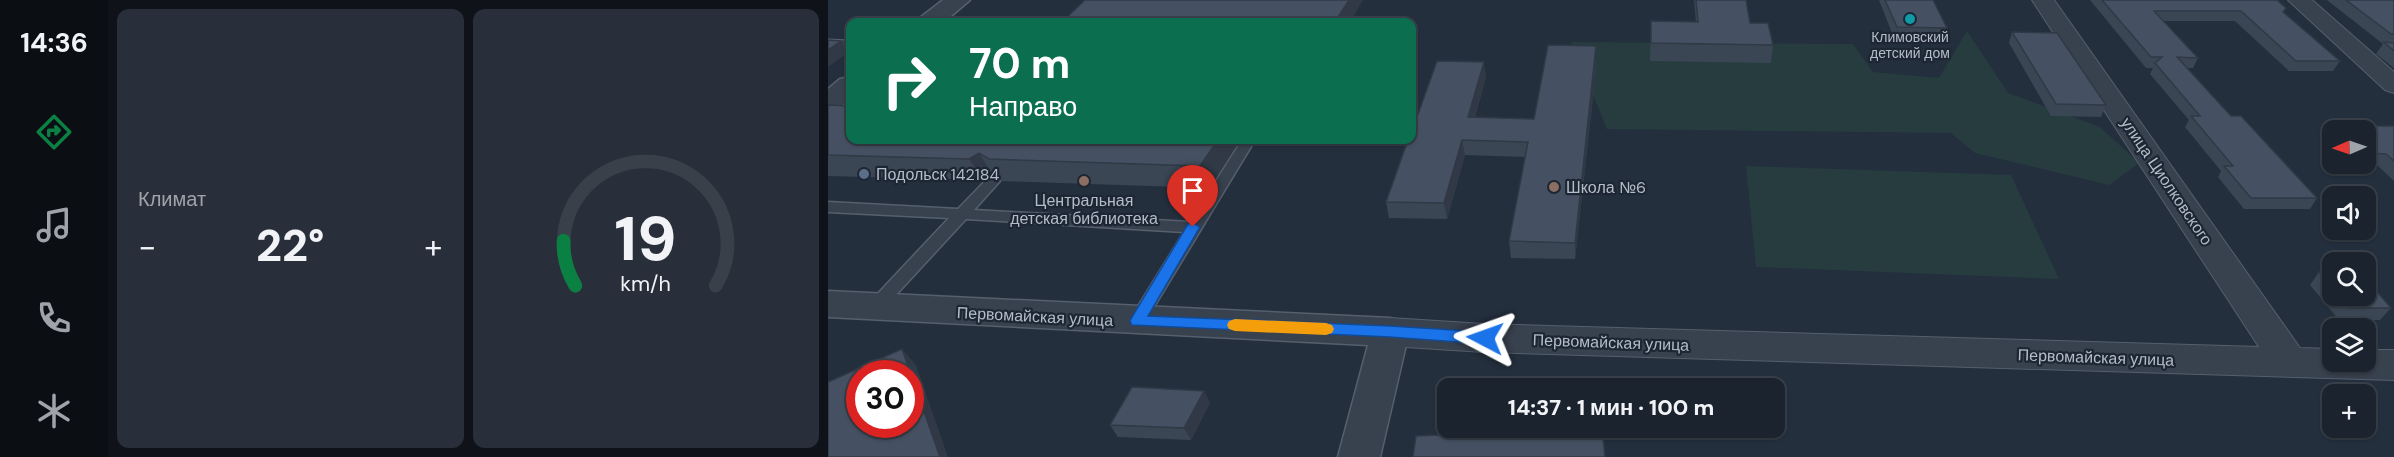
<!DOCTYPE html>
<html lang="ru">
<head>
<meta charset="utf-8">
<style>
  :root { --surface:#1b232e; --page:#282f3a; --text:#f1f3f6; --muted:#a0a4aa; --line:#39404a; --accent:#0b8043 }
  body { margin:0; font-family:"DM Sans",sans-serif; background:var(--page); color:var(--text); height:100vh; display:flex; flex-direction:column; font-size:22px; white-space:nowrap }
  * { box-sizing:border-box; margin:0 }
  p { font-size:20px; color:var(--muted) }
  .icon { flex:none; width:33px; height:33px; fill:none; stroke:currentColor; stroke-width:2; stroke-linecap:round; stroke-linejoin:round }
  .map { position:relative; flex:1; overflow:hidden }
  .panel { display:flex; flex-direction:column; gap:9px; padding:9px; background:#0f1319; width:720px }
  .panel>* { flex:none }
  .banner { position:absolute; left:18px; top:18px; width:570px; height:126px; border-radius:12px; box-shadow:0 2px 4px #0004,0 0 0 2px var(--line); background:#0b6e4f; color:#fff; overflow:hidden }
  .needle { width:39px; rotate:268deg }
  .controls { position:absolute; left:1494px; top:120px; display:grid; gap:12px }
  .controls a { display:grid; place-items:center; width:54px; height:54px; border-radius:12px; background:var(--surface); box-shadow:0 2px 4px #0004,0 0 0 2px var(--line); font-size:30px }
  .speed { position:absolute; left:18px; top:360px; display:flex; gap:12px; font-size:30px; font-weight:700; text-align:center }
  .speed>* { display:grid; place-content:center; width:78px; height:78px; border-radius:50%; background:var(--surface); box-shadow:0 2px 4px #0004,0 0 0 2px var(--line); line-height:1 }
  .speed .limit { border:9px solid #d22; background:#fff; color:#111 }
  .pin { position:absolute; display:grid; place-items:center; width:51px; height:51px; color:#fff; margin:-62px -26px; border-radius:50% 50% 50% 0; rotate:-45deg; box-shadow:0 0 6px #0007 }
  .pin .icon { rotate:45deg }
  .me { position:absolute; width:66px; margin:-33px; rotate:274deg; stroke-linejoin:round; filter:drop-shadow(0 0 4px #0008) }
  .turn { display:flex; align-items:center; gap:21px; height:126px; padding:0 24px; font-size:27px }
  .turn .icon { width:78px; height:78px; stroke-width:2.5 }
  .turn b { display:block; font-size:42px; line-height:51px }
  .big { font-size:45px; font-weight:800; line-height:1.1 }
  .panel .card { flex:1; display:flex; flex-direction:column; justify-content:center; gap:9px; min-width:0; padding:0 21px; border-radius:12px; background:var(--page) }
  .panel .dial { align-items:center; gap:0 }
  .dial svg { height:156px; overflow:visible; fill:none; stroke:var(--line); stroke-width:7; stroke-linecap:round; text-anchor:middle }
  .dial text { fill:var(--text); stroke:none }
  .heat { display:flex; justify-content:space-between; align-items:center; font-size:33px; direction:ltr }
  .panel .tiles { flex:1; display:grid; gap:9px; grid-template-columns:repeat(2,1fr) }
  .trip { position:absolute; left:609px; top:378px; width:348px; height:60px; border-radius:12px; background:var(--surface); box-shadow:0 2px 4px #0004,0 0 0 2px var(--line); font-weight:800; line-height:60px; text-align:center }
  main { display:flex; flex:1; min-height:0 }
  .dock { display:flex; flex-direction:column; width:108px; justify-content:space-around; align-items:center; background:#0b0e12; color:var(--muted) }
  .dock .icon { width:42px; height:42px }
  .dock .active { color:var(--accent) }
  .dock b { font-size:27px; color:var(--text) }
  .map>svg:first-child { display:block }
  .green { fill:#263c3f }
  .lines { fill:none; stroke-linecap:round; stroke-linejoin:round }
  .service-casing { stroke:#565f6c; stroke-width:3 }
  .minor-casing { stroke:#565f6c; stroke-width:2 }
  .tertiary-casing { stroke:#565f6c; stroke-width:3 }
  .service { fill:#38414e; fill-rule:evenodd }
  .minor { fill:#38414e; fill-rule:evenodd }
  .tertiary { fill:#38414e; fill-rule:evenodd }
  .wall { fill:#3b4654 }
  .shaded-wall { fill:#303945 }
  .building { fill:#455162; stroke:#303945; stroke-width:1.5; fill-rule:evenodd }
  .route { fill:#1a73e8; stroke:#114b97; stroke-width:1.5 }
  .slow { fill:#f59e0b }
  .culture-dot { fill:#0f9aa8; stroke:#1d2633; stroke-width:2 }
  .service-dot { fill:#5c6f8a; stroke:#1d2633; stroke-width:2 }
  .education-dot { fill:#8d6e63; stroke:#1d2633; stroke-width:2 }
  .labels { text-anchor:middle; stroke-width:4.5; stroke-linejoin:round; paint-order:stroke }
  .far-poi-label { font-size:14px; fill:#b4bcc9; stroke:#1d2633 }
  .poi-label { font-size:16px; fill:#b4bcc9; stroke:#1d2633; text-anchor:start }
  .street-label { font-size:16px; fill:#b4bcc9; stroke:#1d2633 }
</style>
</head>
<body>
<main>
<nav class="dock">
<b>14:36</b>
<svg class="icon active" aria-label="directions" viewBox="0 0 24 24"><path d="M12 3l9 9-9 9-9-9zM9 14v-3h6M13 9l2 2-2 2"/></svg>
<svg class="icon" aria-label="music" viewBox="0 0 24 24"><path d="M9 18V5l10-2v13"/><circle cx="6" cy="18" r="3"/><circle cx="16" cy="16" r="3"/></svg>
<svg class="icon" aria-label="phone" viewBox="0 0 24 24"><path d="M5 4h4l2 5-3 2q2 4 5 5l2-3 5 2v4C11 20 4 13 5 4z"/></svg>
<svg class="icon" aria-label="climate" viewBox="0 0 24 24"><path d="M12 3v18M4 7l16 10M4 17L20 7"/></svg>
</nav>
<section class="panel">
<div class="tiles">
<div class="card"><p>Климат</p>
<div class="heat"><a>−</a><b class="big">22°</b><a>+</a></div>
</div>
<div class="card dial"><svg viewBox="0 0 100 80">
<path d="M14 69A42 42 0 1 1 86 69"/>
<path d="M14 69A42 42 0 0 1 8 46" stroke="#0b8043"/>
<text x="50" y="56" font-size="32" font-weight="700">19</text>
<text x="50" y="72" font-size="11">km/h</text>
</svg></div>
</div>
</section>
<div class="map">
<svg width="1566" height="457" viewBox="0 0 1566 457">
  <rect width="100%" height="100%" fill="#242f3e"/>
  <g class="green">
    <path d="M 1139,31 L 1180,93 L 1272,127 L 1311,163 L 1281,185 L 1147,153 L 1123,133 L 779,129 L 743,42 L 1025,44 L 1045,72 L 1111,78 Z"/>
    <path d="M 918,166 L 1183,175 L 1231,279 L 928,267 Z"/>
  </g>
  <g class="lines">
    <g class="service-casing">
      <g id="service">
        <path d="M 0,40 L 22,41 L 22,47 L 0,46 Z"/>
        <path d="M 414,140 L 427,140 L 315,325 L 309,327 L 303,325 L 301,321 L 356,232 L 138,219 L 53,311 L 41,311 L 39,307 L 41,303 L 121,218 L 0,212 L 0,202 L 130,209 L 160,178 L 165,177 L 172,181 L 146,210 L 362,222 Z"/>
      </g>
    </g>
    <g class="minor-casing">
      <g id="minor">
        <path d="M 1204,0 L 1226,0 L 1472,348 L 1504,349 L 1504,362 L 1538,362 L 1538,350 L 1566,350 L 1566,380 L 656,352 L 562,346 L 549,342 L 544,332 L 549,322 L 562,318 L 656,324 L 1431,347 Z"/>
        <path d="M 1460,0 L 1484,0 L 1566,72 L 1566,93 L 1557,90 Z"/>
      </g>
    </g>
    <g class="tertiary-casing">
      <g id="tertiary">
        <path d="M 115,0 L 142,0 L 116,22 L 90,22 L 93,17 Z"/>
        <path d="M 22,77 L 22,98 L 10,109 L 0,111 L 0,89 L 12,79 Z"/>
        <path d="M 0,291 L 562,318 L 575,322 L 581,332 L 552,457 L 510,457 L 540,345 L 0,317 Z"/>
      </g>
    </g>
    <use href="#service" class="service"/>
    <use href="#minor" class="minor"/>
    <use href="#tertiary" class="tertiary"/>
  </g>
  <g class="wall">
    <path d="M 866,0 L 918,0 L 922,23 L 945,45 L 943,63 L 822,61 L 823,21 L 868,22 Z"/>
    <path d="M 1051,0 L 1105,0 L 1119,28 L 1116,39 L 1066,38 Z"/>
    <path d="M 1262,0 L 1449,0 L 1458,8 L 1455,12 L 1512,61 L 1505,71 L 1461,71 L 1407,21 L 1335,21 L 1370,58 L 1365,68 L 1359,68 L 1403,116 L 1489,198 L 1482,209 L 1416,209 L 1390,177 L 1393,171 L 1357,127 L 1361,120 L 1322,74 L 1325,68 L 1318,68 Z"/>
    <path d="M 1499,0 L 1566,0 L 1566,68 L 1548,54 L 1555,44 Z"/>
    <path d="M 1184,32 L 1278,105 L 1273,117 L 1223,116 L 1181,43 Z"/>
    <path d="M 769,61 L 747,259 L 683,258 L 681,241 L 697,157 L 637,155 L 619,219 L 561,218 L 558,202 L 658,77 L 647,117 L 706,119 Z"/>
    <path d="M 0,105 L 412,140 L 381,188 L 174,181 L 165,175 L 155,180 L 0,176 Z"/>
    <path d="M 1512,126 L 1566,126 L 1566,181 L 1549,165 L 1532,165 L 1530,164 L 1538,164 L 1538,130 L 1509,130 Z"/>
    <path d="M 1491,272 L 1504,272 L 1504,296 L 1538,296 L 1563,308 L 1552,320 L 1511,320 L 1482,285 Z"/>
    <path d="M 376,391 L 382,403 L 363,440 L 290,437 L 282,425 Z"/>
  </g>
  <g class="shaded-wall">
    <path d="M 521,0 L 535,0 L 522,22 L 507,22 Z"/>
    <path d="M 13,41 L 21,52 L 0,67 L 0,50 Z"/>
    <path d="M 768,46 L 769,61 L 747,259 L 747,243 Z"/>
    <path d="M 656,62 L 658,77 L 642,133 L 640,117 Z"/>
    <path d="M 390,140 L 412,140 L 381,188 L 372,166 Z"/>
    <path d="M 634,140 L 637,155 L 619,219 L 616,203 Z"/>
    <path d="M 151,153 L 165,175 L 155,180 L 141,159 Z"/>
    <path d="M 74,349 L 88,365 L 120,457 L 112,457 Z"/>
    <path d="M 376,391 L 382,403 L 363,440 L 356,428 Z"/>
  </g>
  <g class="building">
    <path d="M 257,0 L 521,0 L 507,22 L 268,22 L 235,21 Z"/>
    <path d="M 868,0 L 918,0 L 922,23 L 940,23 L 945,45 L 823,43 L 823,21 L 870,22 Z"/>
    <path d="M 1057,0 L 1105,0 L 1119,28 L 1069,27 Z"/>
    <path d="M 1274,0 L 1449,0 L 1458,8 L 1455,12 L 1512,61 L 1468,61 L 1413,11 L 1326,11 L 1370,58 L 1349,57 L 1403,116 L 1413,116 L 1489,198 L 1423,198 L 1396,166 L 1405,166 L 1363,116 L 1372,116 L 1327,63 L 1334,57 L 1323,57 Z"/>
    <path d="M 1518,0 L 1566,0 L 1566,34 L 1563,34 Z"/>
    <path d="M 1184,32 L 1229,33 L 1278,105 L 1228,104 Z"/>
    <path d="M 0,40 L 13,41 L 0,50 Z"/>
    <path d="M 1556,42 L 1566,43 L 1566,51 Z"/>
    <path d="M 720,45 L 768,46 L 747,243 L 681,241 L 700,142 L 634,140 L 616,203 L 558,202 L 580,140 L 584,140 L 584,131 L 609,61 L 656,62 L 640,117 L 706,119 Z"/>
    <path d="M 0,105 L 22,106 L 22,140 L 390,140 L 372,166 L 161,159 L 151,153 L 141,159 L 0,155 Z"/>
    <path d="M 1512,126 L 1566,126 L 1566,161 L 1558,154 L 1541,153 L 1538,150 L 1538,130 L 1517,130 Z"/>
    <path d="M 1491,272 L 1504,272 L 1504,288 Z"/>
    <path d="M 1538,279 L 1563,308 L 1521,308 L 1511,296 L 1538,296 Z"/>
    <path d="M 74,349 L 112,457 L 0,457 L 0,382 ZM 32,374 L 82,374 L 82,424 L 32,424 Z"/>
    <path d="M 304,387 L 376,391 L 356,428 L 282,425 Z"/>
    <path d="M 774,428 L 777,457 L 585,457 L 588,436 Z"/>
  </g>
  <path class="route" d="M 365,223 L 372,227 L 320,316 L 562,326 L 657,332 L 662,334 L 664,338 L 662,343 L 657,344 L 562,337 L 304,325 L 302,321 L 304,317 L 360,224 Z"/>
  <path class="slow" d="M 407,319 L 498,323 L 504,325 L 506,329 L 504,333 L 498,335 L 407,331 L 401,329 L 399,325 L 401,321 Z"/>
  <circle class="culture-dot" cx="1082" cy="19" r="6"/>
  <circle class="service-dot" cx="36" cy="174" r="6"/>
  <g class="education-dot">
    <circle cx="256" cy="181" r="6"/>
    <circle cx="726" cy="187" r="6"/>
  </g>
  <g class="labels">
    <g class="far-poi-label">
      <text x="1082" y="42">Климовский<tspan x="1082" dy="16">детский дом</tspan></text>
    </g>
    <g class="poi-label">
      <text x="48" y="180">Подольск 142184</text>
      <text x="738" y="193">Школа №6</text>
      <text x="256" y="206" text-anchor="middle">Центральная<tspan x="256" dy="18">детская библиотека</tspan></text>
    </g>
    <g class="street-label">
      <text transform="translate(1339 181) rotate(56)" y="6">улица Циолковского</text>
      <text transform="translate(207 316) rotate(3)" y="6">Первомайская улица</text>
      <text transform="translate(783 342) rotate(2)" y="6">Первомайская улица</text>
      <text transform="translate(1268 357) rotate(2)" y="6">Первомайская улица</text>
    </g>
  </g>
</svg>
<div class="controls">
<a><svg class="needle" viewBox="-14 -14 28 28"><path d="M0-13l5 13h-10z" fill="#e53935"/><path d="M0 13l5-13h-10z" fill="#a0a4aa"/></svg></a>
<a><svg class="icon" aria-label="sound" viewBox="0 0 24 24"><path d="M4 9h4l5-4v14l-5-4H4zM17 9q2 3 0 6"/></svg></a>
<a><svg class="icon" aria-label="search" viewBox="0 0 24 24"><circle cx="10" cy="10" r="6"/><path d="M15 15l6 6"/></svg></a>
<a><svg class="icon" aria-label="layers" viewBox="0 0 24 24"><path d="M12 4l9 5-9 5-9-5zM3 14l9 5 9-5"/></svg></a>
<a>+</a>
</div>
<div class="speed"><div class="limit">30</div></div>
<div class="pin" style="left:365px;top:227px;background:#d93025"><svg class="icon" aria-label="arrive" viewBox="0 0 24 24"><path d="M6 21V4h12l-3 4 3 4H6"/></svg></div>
<svg class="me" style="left:657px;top:338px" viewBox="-20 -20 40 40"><path d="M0-17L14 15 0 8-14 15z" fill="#1a73e8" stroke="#fff" stroke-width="4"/></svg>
<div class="trip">14:37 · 1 мин · 100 m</div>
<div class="banner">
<div class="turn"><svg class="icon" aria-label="right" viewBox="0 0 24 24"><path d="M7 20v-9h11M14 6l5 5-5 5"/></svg><div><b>70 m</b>Направо</div></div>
</div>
</div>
</main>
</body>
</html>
